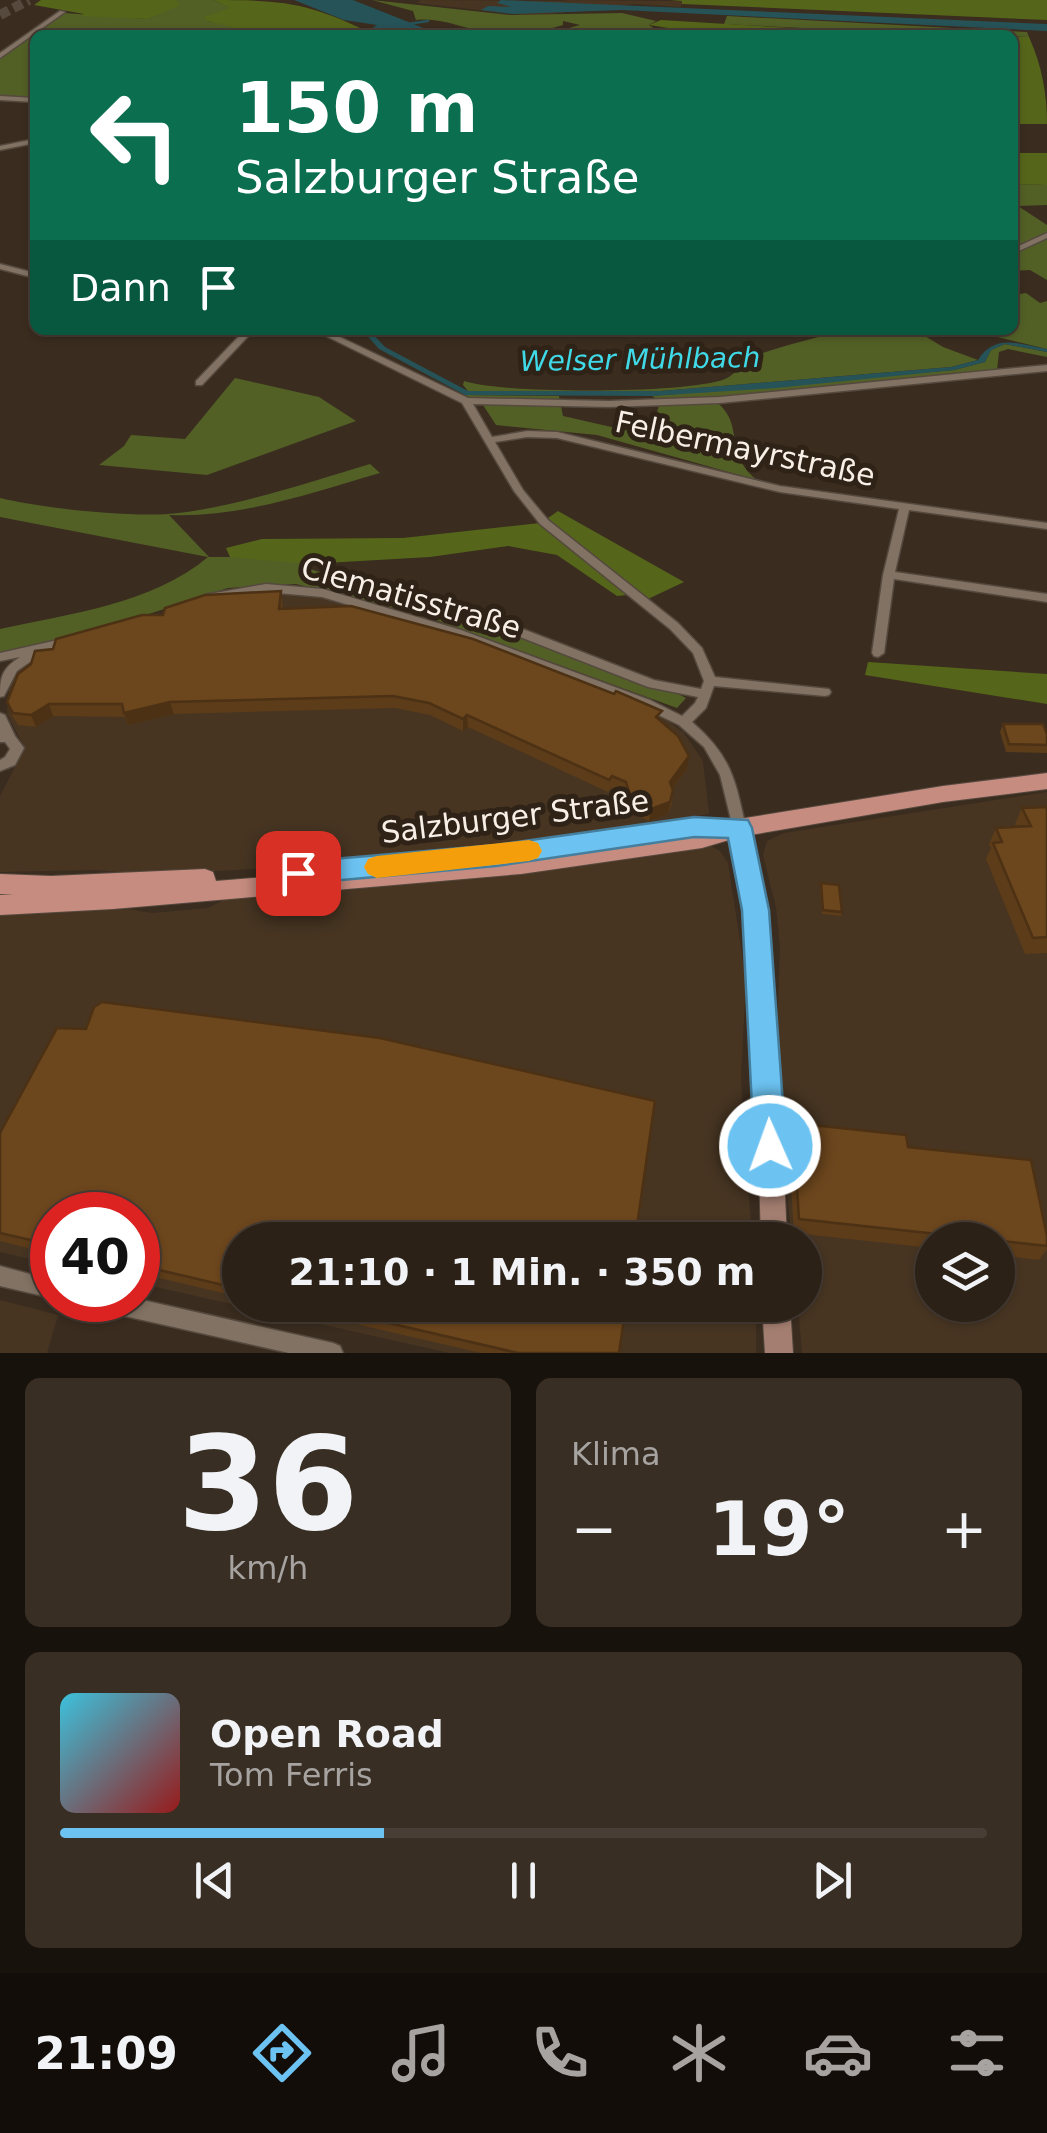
<!DOCTYPE html>
<html lang="de">
<head>
<meta charset="utf-8">
<style>
  :root { --surface:#2c2117; --page:#382e24; --text:#f1f3f6; --muted:#a6a3a1; --line:#483e36; --accent:#6cc3f2 }
  body { margin:0; font-family:"DejaVu Sans",sans-serif; background:var(--page); color:var(--text); height:100vh; display:flex; flex-direction:column; font-size:38px; white-space:nowrap }
  * { box-sizing:border-box; margin:0 }
  p { font-size:32px; color:var(--muted) }
  .icon { flex:none; width:55px; height:55px; fill:none; stroke:currentColor; stroke-width:2; stroke-linecap:round; stroke-linejoin:round }
  .map { position:relative; height:1353px; overflow:hidden }
  .sheet { display:flex; flex-direction:column; gap:25px; padding:25px; background:#18120d; flex:1 }
  .sheet>* { flex:none }
  .banner { position:absolute; left:30px; top:30px; width:988px; height:305px; border-radius:15px; box-shadow:0 2px 8px #0004,0 0 0 2px var(--line); background:#0b6e4f; color:#fff; overflow:hidden }
  .tools { position:absolute; left:915px; top:1222px; display:grid; gap:20px }
  .tools a { display:grid; place-items:center; width:100px; height:100px; border-radius:50%; background:var(--surface); box-shadow:0 2px 8px #0004,0 0 0 2px var(--line); font-size:50px }
  .speed { position:absolute; left:30px; top:1192px; display:flex; gap:20px; font-size:50px; font-weight:700; text-align:center }
  .speed>* { display:grid; place-content:center; width:130px; height:130px; border-radius:50%; background:var(--surface); box-shadow:0 2px 8px #0004,0 0 0 2px var(--line); line-height:1 }
  .speed .limit { border:15px solid #d22; background:#fff; color:#111 }
  .pin { position:absolute; display:grid; place-items:center; width:85px; height:85px; color:#fff; margin:-42px; border-radius:20px; box-shadow:0 5px 15px #0006 }
  .me { position:absolute; width:110px; margin:-55px; rotate:358deg; stroke-linejoin:round; filter:drop-shadow(0 0 8px #0008) }
  .turn { display:flex; align-items:center; gap:35px; height:210px; padding:0 40px; font-size:45px }
  .turn .icon { width:130px; height:130px; stroke-width:2.5 }
  .turn b { display:block; font-size:70px; line-height:85px }
  .then { display:flex; align-items:center; height:95px; padding:0 40px; background:#0003; gap:20px; font-size:38px }
  .big { font-size:75px; font-weight:600; line-height:1.1 }
  .sheet .widget { flex:1; display:flex; flex-direction:column; justify-content:center; gap:15px; min-width:0; padding:0 35px; border-radius:15px; background:var(--page) }
  .sheet .dial { align-items:center; gap:0 }
  .dial b { font-size:130px; line-height:1 }
  .song { display:flex; align-items:center; gap:30px }
  .cover { width:120px; height:120px; border-radius:15px; background:linear-gradient(135deg,hsl(190 70% 55%),hsl(0 70% 35%)) }
  .played { height:10px; border-radius:5px; background:linear-gradient(90deg,var(--accent) 35%,var(--line) 35%) }
  .keys { display:flex; justify-content:space-around; direction:ltr }
  .heat { display:flex; justify-content:space-between; align-items:center; font-size:55px; direction:ltr }
  .sheet .tiles { flex:1; display:grid; gap:25px; grid-template-columns:1fr 1fr }
  .widget:last-child { grid-column:span 2 }
  .trip { position:absolute; left:222px; top:1222px; width:600px; height:100px; border-radius:50px; background:var(--surface); box-shadow:0 2px 8px #0004,0 0 0 2px var(--line); font-weight:600; line-height:100px; text-align:center }
  .tab-bar { display:flex; height:160px; justify-content:space-around; align-items:center; background:#120d09; color:var(--muted) }
  .tab-bar .icon { width:70px; height:70px }
  .tab-bar .active { color:var(--accent) }
  .tab-bar b { font-size:45px; color:var(--text) }
  .map>svg:first-child { display:block }
  .built { fill:#473522; fill-rule:evenodd }
  .green { fill:#526026 }
  .forest { fill:#55661a }
  .water { fill:#265358 }
  .lines { fill:none; stroke-linecap:round; stroke-linejoin:round }
  .stream { stroke:#265358; stroke-width:2.5 }
  .highway-tunnel { stroke:#56493d; stroke-width:10; stroke-dasharray:10 5; stroke-linecap:butt }
  .street-casing { stroke:#55493e; stroke-width:3 }
  .secondary-casing { stroke:#55493e; stroke-width:2 }
  .primary-casing { stroke:#55493e; stroke-width:2 }
  .street { fill:#817263; fill-rule:evenodd }
  .secondary { fill:#a47f71; fill-rule:evenodd }
  .primary { fill:#c78c80; fill-rule:evenodd }
  .wall { fill:#5d3c19 }
  .shaded-wall { fill:#4c3114 }
  .building { fill:#6c461d; stroke:#4c3114; stroke-width:2.5 }
  .route { fill:#6cc3f2; stroke:#467f9d; stroke-width:2.5 }
  .slow { fill:#f59e0b }
  .labels { text-anchor:middle; stroke-width:10; stroke-linejoin:round; paint-order:stroke }
  .far-water-label { font-size:28px; font-style:italic; fill:#3fd9e8; stroke:#2f2216 }
  .street-label { font-size:30px; fill:#f8efe7; stroke:#2f2216 }
</style>
</head>
<body>
<div class="map">
<svg width="1047" height="1353" viewBox="0 0 1047 1353">
  <rect width="100%" height="100%" fill="#3a2c1f"/>
  <g class="built">
    <path d="M 421,0 L 569,1 L 563,0 L 683,1 L 681,7 L 635,4 L 533,16 L 416,3 Z"/>
    <path d="M 276,591 L 308,593 L 450,635 L 660,715 L 683,732 L 703,761 L 709,814 L 536,843 L 371,855 L 349,863 L 151,875 L 97,870 L 0,872 L 0,796 L 25,748 L 7,714 L 10,679 L 28,661 L 243,593 Z"/>
    <path d="M 1047,792 L 1047,1353 L 802,1353 L 798,1305 L 805,1305 L 805,1240 L 792,1240 L 775,1084 L 780,949 L 776,907 L 763,855 L 767,841 L 784,833 ZM 932,1240 L 998,1240 L 998,1305 L 932,1305 Z"/>
    <path d="M 709,845 L 720,851 L 728,863 L 746,980 L 741,1080 L 752,1240 L 240,1240 L 240,1305 L 756,1305 L 756,1353 L 449,1353 L 138,1283 L 138,1215 L 52,1215 L 52,1264 L 0,1252 L 0,915 L 128,909 L 152,913 L 208,908 L 226,899 L 617,861 Z"/>
    <path d="M 0,1300 L 58,1315 L 47,1353 L 0,1353 Z"/>
  </g>
  <g class="green">
    <path d="M 177,0 L 214,0 L 231,8 L 207,21 L 244,27 L 259,35 L 35,35 L 35,99 L 0,97 L 0,58 L 64,13 L 148,19 L 179,4 Z"/>
    <path d="M 372,0 L 511,15 L 622,13 L 656,21 L 649,25 L 655,29 L 713,35 L 554,32 L 580,25 L 563,21 L 563,25 C 540,32 517,37 493,34 C 467,30 442,17 416,20 L 413,11 Z"/>
    <path d="M 727,16 L 1027,32 L 1029,37 L 892,31 L 835,35 L 803,28 L 724,24 Z"/>
    <path d="M 1012,184 L 1047,185 L 1047,205 L 1018,206 L 1047,225 L 1047,280 L 1030,270 L 1013,271 Z"/>
    <path d="M 1026,293 L 1040,303 L 1047,301 L 1047,349 L 969,330 L 1012,330 L 1013,295 Z"/>
    <path d="M 842,330 L 915,330 L 943,347 L 978,360 L 951,367 L 661,391 L 468,391 L 463,385 L 464,381 C 501,394 688,394 725,379 C 736,375 743,360 755,356 C 780,346 814,339 842,330 Z"/>
    <path d="M 1005,344 L 1047,352 L 1047,357 L 1008,349 L 999,352 L 997,370 L 713,399 C 748,425 721,451 757,480 L 597,435 L 496,425 L 483,405 L 465,395 L 559,396 L 563,416 L 651,436 L 660,401 L 652,396 L 954,370 L 985,362 L 991,350 Z"/>
    <path d="M 235,378 L 319,397 L 356,421 L 207,475 L 99,465 L 124,446 L 131,435 L 185,439 Z"/>
    <path d="M 370,464 L 380,473 C 311,493 241,518 169,515 L 209,557 L 267,557 L 308,564 L 300,566 C 412,599 521,634 628,680 C 647,688 670,688 686,698 L 677,708 L 422,615 L 296,584 L 228,588 L 100,630 L 0,652 L 0,629 C 69,614 152,604 208,557 L 0,517 L 0,498 C 41,508 126,517 168,514 C 230,509 310,482 370,464 Z"/>
  </g>
  <g class="forest">
    <path d="M 41,0 L 177,0 L 180,5 L 148,19 L 81,16 L 84,14 L 34,5 Z"/>
    <path d="M 214,0 C 286,0 310,3 375,35 L 332,35 L 312,30 C 289,48 233,26 207,21 L 204,17 L 230,8 Z"/>
    <path d="M 670,0 L 1047,0 L 1047,20 L 682,4 L 682,1 Z"/>
    <path d="M 661,20 L 808,29 L 844,35 L 713,35 L 649,25 Z"/>
    <path d="M 1013,37 L 1029,37 C 1042,66 1047,94 1047,124 L 1013,124 Z"/>
    <path d="M 1012,153 L 1047,153 L 1047,185 L 1013,184 Z"/>
    <path d="M 558,511 L 684,582 L 648,599 L 561,533 L 548,518 Z"/>
    <path d="M 540,523 L 627,595 L 617,596 L 557,555 L 508,546 L 430,557 L 308,564 L 230,557 L 226,548 L 262,539 L 403,538 Z"/>
    <path d="M 868,662 L 1047,674 L 1047,704 L 865,675 Z"/>
  </g>
  <g class="water">
    <path d="M 294,0 L 353,0 L 441,35 L 375,35 L 371,29 L 377,25 L 344,20 Z"/>
    <path d="M 501,0 L 1047,24 L 1047,31 L 622,10 L 513,14 L 481,10 L 488,6 L 512,7 L 497,3 Z"/>
    <path d="M 362,330 L 369,330 L 385,347 L 468,391 L 661,391 L 951,367 L 978,360 C 995,333 1020,344 1047,349 L 1047,352 L 1005,344 L 991,350 L 985,362 L 954,370 L 776,388 L 652,396 L 465,395 L 379,349 Z"/>
  </g>
  <g class="lines">
    <path class="stream" d="M 408,24 L 428,21"/>
    <path class="highway-tunnel" d="M 0,15 L 29,0"/>
    <g class="street-casing">
      <g id="street">
        <path d="M 60,11 L 65,12 L 0,58 L 0,53 Z"/>
        <path d="M 0,96 L 35,98 L 35,102 L 0,100 Z"/>
        <path d="M 35,139 L 35,143 L 0,150 L 0,146 Z"/>
        <path d="M 1047,233 L 1047,238 L 1012,254 L 1012,249 Z"/>
        <path d="M 0,264 L 35,273 L 35,278 L 0,269 Z"/>
        <path d="M 245,330 L 254,330 L 202,385 L 196,385 L 196,381 Z"/>
        <path d="M 314,330 L 325,330 L 468,398 L 609,401 L 720,397 L 1047,365 L 1047,371 L 720,403 L 609,407 L 473,404 L 492,437 L 527,431 L 557,432 L 780,486 L 1047,523 L 1047,529 L 909,510 L 895,572 L 1047,594 L 1047,602 L 894,579 L 884,653 L 878,657 L 874,656 L 872,653 L 883,575 L 899,509 L 780,492 L 557,438 L 527,437 L 495,442 L 523,490 L 548,520 L 678,623 L 702,648 L 715,677 L 829,689 L 831,692 L 829,695 L 825,696 L 714,686 L 706,708 L 692,722 C 732,757 735,779 746,828 L 744,832 L 739,834 L 734,832 L 720,775 L 704,747 L 679,725 L 640,706 L 453,636 L 322,597 L 266,592 L 209,602 L 205,601 L 203,598 L 205,595 L 209,594 L 266,584 L 323,589 L 461,630 L 650,700 L 682,716 L 695,703 L 698,697 L 648,687 L 502,630 L 329,576 L 327,573 L 329,570 L 337,570 L 510,624 L 654,680 L 701,689 L 704,681 L 693,653 L 670,629 L 540,524 L 514,491 L 462,403 Z"/>
        <path d="M 71,637 L 75,638 L 77,641 L 75,644 L 42,652 L 40,655 L 17,671 L 4,696 L 0,697 C 0,676 2,669 20,657 L 0,661 L 0,653 Z"/>
        <path d="M 0,713 L 5,715 L 15,736 L 24,748 L 15,765 L 0,771 L 0,760 L 5,757 L 10,749 L 5,742 L 0,742 Z"/>
        <path d="M 0,1266 L 52,1280 L 52,1298 L 0,1286 Z"/>
        <path d="M 138,1299 L 333,1343 L 340,1346 L 343,1353 L 289,1353 L 98,1310 L 91,1307 L 88,1300 Z"/>
      </g>
    </g>
    <g class="secondary-casing">
      <g id="secondary">
        <path d="M 739,820 L 746,822 L 749,828 C 777,964 781,1102 787,1240 L 761,1240 C 757,1102 755,964 729,828 L 732,822 Z"/>
        <path d="M 762,1305 L 790,1305 L 793,1353 L 765,1353 Z"/>
      </g>
    </g>
    <g class="primary-casing">
      <path id="primary" d="M 1047,773 L 1047,789 L 943,802 L 739,837 L 702,848 L 521,874 L 113,909 L 0,915 L 0,895 L 14,894 L 0,894 L 0,874 L 51,876 L 205,869 L 213,872 L 216,881 L 521,856 L 702,830 L 739,819 L 943,786 Z"/>
    </g>
    <use href="#street" class="street"/>
    <use href="#secondary" class="secondary"/>
    <use href="#primary" class="primary"/>
  </g>
  <g class="wall">
    <path d="M 281,591 L 283,609 L 661,721 L 687,769 L 673,788 L 672,803 L 668,814 L 649,821 L 630,812 L 625,794 L 611,788 L 608,792 L 468,727 L 463,731 L 430,715 L 395,708 L 174,714 L 128,725 L 125,717 L 53,716 L 36,727 L 18,725 L 12,715 L 7,702 L 53,649 L 163,615 Z"/>
    <path d="M 1003,724 L 1047,734 L 1047,753 L 1006,752 L 1000,732 Z"/>
    <path d="M 1047,807 L 1047,953 L 1025,954 L 986,859 L 991,848 L 989,844 L 996,828 L 1016,827 L 1015,824 L 1022,808 Z"/>
    <path d="M 821,883 L 842,912 L 841,916 L 822,914 L 820,887 Z"/>
    <path d="M 793,1123 L 908,1147 L 1047,1236 L 1047,1249 L 1039,1260 L 998,1255 L 998,1240 L 932,1240 L 932,1248 L 794,1233 L 788,1138 Z"/>
    <path d="M 0,1133 L 240,1240 L 240,1297 L 138,1273 L 138,1215 L 52,1215 L 52,1254 L 0,1241 Z"/>
    <path d="M 274,1305 L 626,1305 L 619,1353 L 481,1353 Z"/>
  </g>
  <g class="shaded-wall">
    <path d="M 170,702 L 174,714 L 128,725 L 124,713 Z"/>
    <path d="M 49,704 L 53,716 L 36,727 L 31,715 Z"/>
    <path d="M 467,715 L 468,727 L 463,731 L 463,719 Z"/>
    <path d="M 689,756 L 687,769 L 668,794 L 670,782 Z"/>
    <path d="M 673,790 L 668,814 L 649,821 L 651,809 Z"/>
  </g>
  <g class="building">
    <path d="M 281,591 L 279,609 L 351,606 L 473,639 L 614,694 L 616,691 L 662,711 L 656,717 L 678,736 L 689,756 L 670,782 L 673,790 L 670,802 L 651,809 L 631,799 L 626,782 L 612,776 L 609,780 L 467,715 L 463,719 L 429,703 L 393,696 L 170,702 L 124,713 L 122,704 L 49,704 L 31,715 L 13,713 L 7,702 L 18,674 L 31,664 L 35,651 L 53,649 L 56,639 L 142,615 L 163,615 L 165,608 L 205,595 Z"/>
    <path d="M 1003,724 L 1043,724 L 1047,734 L 1047,745 L 1009,744 Z"/>
    <path d="M 1047,807 L 1047,937 L 1033,938 L 993,843 L 1002,842 L 996,828 L 1031,826 L 1022,808 Z"/>
    <path d="M 821,883 L 839,885 L 842,912 L 823,910 Z"/>
    <path d="M 102,1002 L 380,1038 L 655,1101 L 635,1240 L 240,1240 L 240,1289 L 138,1265 L 138,1215 L 52,1215 L 52,1245 L 0,1233 L 0,1133 L 57,1028 L 86,1029 L 94,1007 Z"/>
    <path d="M 793,1123 L 906,1135 L 908,1147 L 1031,1160 L 1047,1236 L 1047,1246 L 799,1219 Z"/>
    <path d="M 311,1305 L 626,1305 L 619,1353 L 518,1353 Z"/>
  </g>
  <path class="route" d="M 694,817 L 748,820 L 752,828 L 769,910 L 786,1146 L 781,1157 L 770,1162 L 758,1157 L 754,1146 L 742,910 L 728,838 L 694,837 L 496,866 L 298,884 L 288,880 L 284,873 L 288,865 L 298,862 L 496,845 Z"/>
  <path class="slow" d="M 529,840 L 538,843 L 542,851 L 538,858 L 529,861 L 377,878 L 368,874 L 364,867 L 368,859 L 377,856 Z"/>
  <g class="labels">
    <g class="far-water-label">
      <text transform="translate(640 359) rotate(-1)" y="10">Welser Mühlbach</text>
    </g>
    <g class="street-label">
      <text transform="translate(745 449) rotate(12)" y="10">Felbermayrstraße</text>
      <text transform="translate(411 598) rotate(16)" y="10">Clematisstraße</text>
      <text transform="translate(515 817) rotate(-7)" y="10">Salzburger Straße</text>
    </g>
  </g>
</svg>
<div class="tools">
<a><svg class="icon" aria-label="layers" viewBox="0 0 24 24"><path d="M12 4l9 5-9 5-9-5zM3 14l9 5 9-5"/></svg></a>
</div>
<div class="speed"><div class="limit">40</div></div>
<div class="pin" style="left:298px;top:873px;background:#d93025"><svg class="icon" aria-label="arrive" viewBox="0 0 24 24"><path d="M6 21V4h12l-3 4 3 4H6"/></svg></div>
<svg class="me" style="left:770px;top:1146px" viewBox="-20 -20 40 40"><circle r="17" fill="#6cc3f2" stroke="#fff" stroke-width="3"/><path d="M0-11L8 9 0 5-8 9z" fill="#fff"/></svg>
<div class="trip">21:10 · 1 Min. · 350 m</div>
<div class="banner">
<div class="turn"><svg class="icon" aria-label="left" viewBox="0 0 24 24"><path d="M17 20v-9H6M10 6l-5 5 5 5"/></svg><div><b>150 m</b>Salzburger Straße</div></div>
<div class="then">Dann<svg class="icon" aria-label="arrive" viewBox="0 0 24 24"><path d="M6 21V4h12l-3 4 3 4H6"/></svg></div>
</div>
</div>
<section class="sheet">
<div class="tiles">
<div class="widget dial"><b>36</b><p>km/h</p></div>
<div class="widget"><p>Klima</p>
<div class="heat"><a>−</a><b class="big">19°</b><a>+</a></div>
</div>
<div class="widget">
<div class="song"><i class="cover"></i><div><b>Open Road</b><p>Tom Ferris</p></div></div>
<div class="played"></div>
<div class="keys"><svg class="icon" aria-label="previous" viewBox="0 0 24 24"><path d="M18 5L8 12l10 7zM5 5v14"/></svg><svg class="icon" aria-label="pause" viewBox="0 0 24 24"><path d="M8 5v14M16 5v14"/></svg><svg class="icon" aria-label="next" viewBox="0 0 24 24"><path d="M6 5l10 7-10 7zM19 5v14"/></svg></div>
</div>
</div>
</section>
<nav class="tab-bar">
<b>21:09</b>
<svg class="icon active" aria-label="directions" viewBox="0 0 24 24"><path d="M12 3l9 9-9 9-9-9zM9 14v-3h6M13 9l2 2-2 2"/></svg>
<svg class="icon" aria-label="music" viewBox="0 0 24 24"><path d="M9 18V5l10-2v13"/><circle cx="6" cy="18" r="3"/><circle cx="16" cy="16" r="3"/></svg>
<svg class="icon" aria-label="phone" viewBox="0 0 24 24"><path d="M5 4h4l2 5-3 2q2 4 5 5l2-3 5 2v4C11 20 4 13 5 4z"/></svg>
<svg class="icon" aria-label="climate" viewBox="0 0 24 24"><path d="M12 3v18M4 7l16 10M4 17L20 7"/></svg>
<svg class="icon" aria-label="car" viewBox="0 0 24 24"><path d="M5 17H2v-5l4-1 3-4h7l3 4 3 1v5h-3M9 17h6M6 11h13"/><circle cx="7" cy="17" r="2"/><circle cx="17" cy="17" r="2"/></svg>
<svg class="icon" aria-label="filters" viewBox="0 0 24 24"><path d="M4 7h16M4 17h16"/><circle cx="9" cy="7" r="2"/><circle cx="15" cy="17" r="2"/></svg>
</nav>
</body>
</html>
